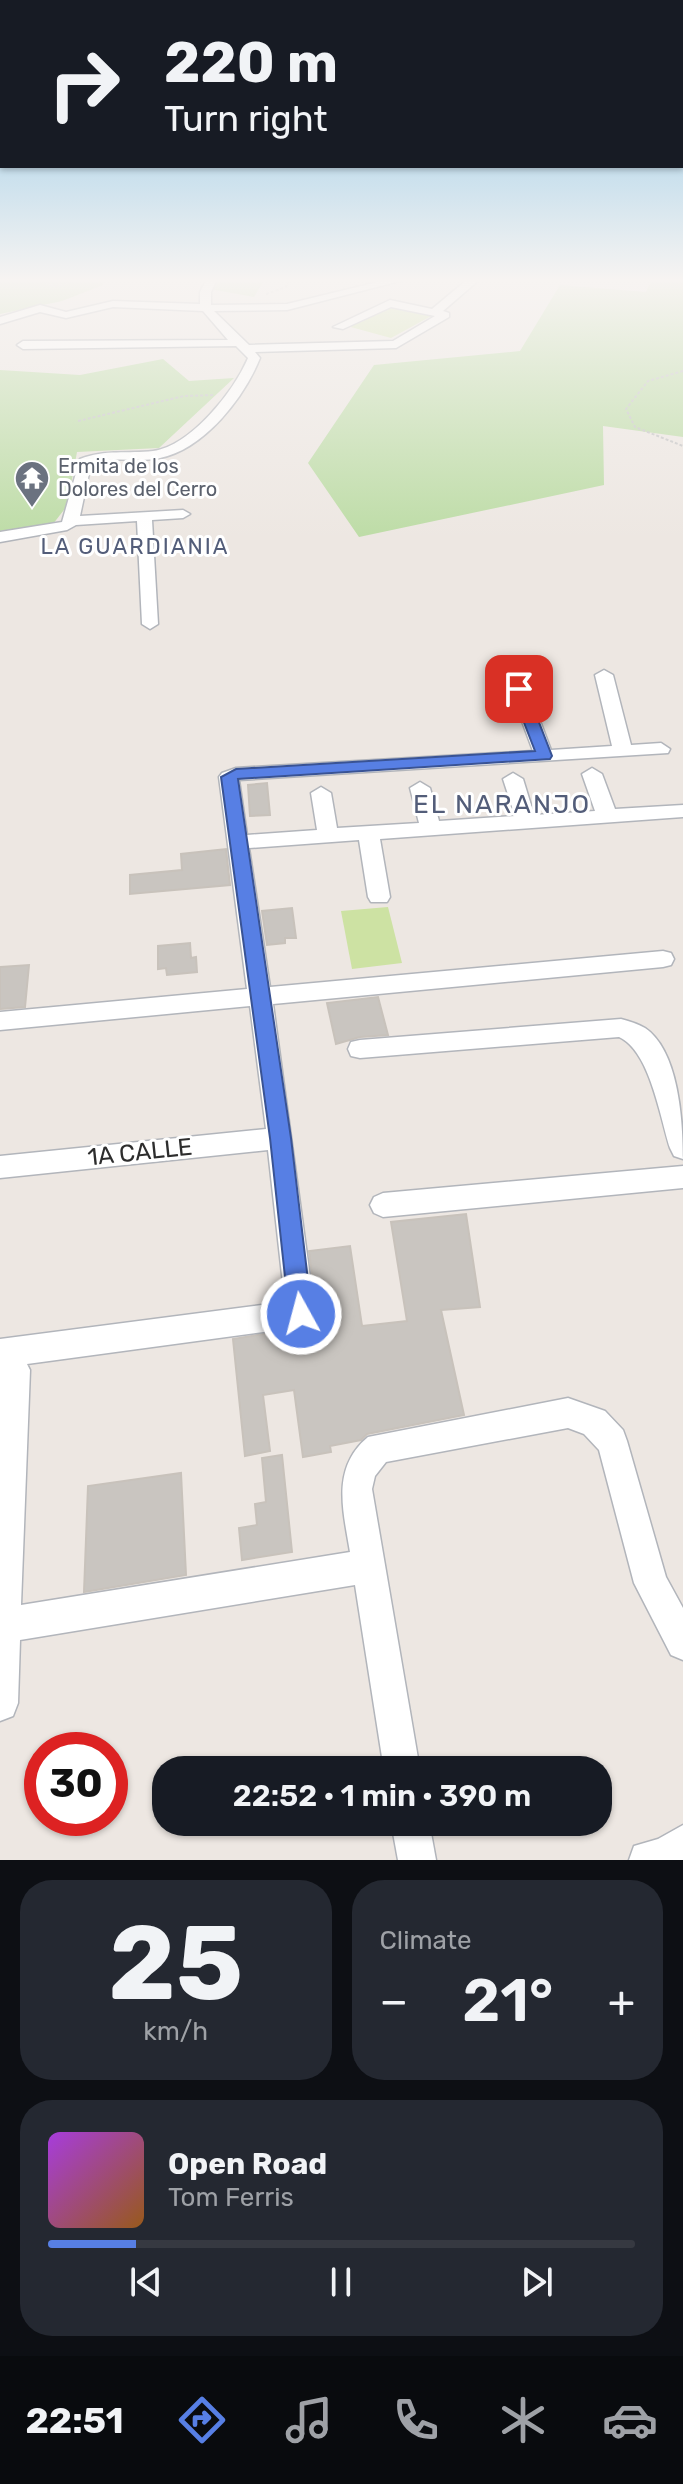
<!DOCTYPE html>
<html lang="en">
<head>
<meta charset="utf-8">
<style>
  :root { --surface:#171b24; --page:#242831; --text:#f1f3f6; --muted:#9ea1a6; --line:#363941; --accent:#577fe4 }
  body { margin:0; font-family:Rubik,sans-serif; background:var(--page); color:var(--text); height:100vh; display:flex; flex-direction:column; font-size:30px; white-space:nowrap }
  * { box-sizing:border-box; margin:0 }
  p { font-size:26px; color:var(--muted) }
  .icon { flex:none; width:44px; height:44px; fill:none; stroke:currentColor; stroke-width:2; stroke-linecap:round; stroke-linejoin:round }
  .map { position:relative; height:1860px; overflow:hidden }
  .details { display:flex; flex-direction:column; gap:20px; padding:20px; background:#0d0f14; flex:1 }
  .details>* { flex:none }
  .guide { position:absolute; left:0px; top:0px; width:684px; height:168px; box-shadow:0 2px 6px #0004; background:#171b24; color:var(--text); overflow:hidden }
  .speed { position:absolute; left:24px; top:1732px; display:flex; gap:16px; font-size:40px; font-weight:700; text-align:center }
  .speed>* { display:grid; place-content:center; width:104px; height:104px; border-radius:50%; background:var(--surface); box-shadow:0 2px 6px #0004; line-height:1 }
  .speed .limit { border:12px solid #d22; background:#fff; color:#111 }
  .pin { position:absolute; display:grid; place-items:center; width:68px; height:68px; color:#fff; margin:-34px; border-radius:16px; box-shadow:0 4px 12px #0006 }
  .me { position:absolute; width:88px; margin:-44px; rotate:353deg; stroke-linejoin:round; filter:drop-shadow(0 0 6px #0008) }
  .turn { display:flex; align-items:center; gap:28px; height:168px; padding:0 32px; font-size:36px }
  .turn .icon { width:104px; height:104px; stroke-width:2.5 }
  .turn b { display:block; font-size:56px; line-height:68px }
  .big { font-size:60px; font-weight:600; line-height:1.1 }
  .details .card { flex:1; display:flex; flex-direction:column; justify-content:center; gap:12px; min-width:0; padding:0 28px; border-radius:32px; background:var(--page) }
  .details .dial { align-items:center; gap:0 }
  .dial b { font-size:104px; line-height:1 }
  .song { display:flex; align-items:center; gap:24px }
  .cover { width:96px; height:96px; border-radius:12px; background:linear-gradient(135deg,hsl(280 70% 55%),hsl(30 70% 35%)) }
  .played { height:8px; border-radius:4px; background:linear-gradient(90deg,var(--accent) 15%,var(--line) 15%) }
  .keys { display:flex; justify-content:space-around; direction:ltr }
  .heat { display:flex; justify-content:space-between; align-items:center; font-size:44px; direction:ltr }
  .details .tiles { flex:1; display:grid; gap:20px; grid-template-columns:1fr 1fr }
  .card:last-child { grid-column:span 2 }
  .trip { position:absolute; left:152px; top:1756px; width:460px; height:80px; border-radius:32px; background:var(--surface); box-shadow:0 2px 6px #0004; font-weight:600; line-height:80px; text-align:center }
  .dock { display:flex; height:128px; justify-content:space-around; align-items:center; background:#090b0e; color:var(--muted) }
  .dock .icon { width:56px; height:56px }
  .dock .current { color:var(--accent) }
  .dock b { font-size:36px; color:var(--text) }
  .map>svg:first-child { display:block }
  .green { fill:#bddca6 }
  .pitch { fill:#cde2a3 }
  .building { fill:#c9c5c0; stroke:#c8c2bb; stroke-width:2 }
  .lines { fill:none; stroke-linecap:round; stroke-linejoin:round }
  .minor-casing { stroke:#b2b5bb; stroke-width:3 }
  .path { stroke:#c4c4c4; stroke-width:2; stroke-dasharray:3 2; stroke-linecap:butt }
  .minor { fill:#fff; fill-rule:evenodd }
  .route { fill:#577fe4; stroke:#395394; stroke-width:2 }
  .labels { text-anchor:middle; stroke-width:6; stroke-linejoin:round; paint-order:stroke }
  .far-worship-label { font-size:20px; fill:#5b616d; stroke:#fff; text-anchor:start }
  .far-neighbourhood-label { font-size:22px; letter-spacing:2px; fill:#535d79; stroke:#fff }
  .street-label { font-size:24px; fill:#2d2d2d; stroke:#fff }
  .neighbourhood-label { font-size:26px; letter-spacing:2px; fill:#535d79; stroke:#fff }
</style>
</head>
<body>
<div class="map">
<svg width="683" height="1860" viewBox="0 0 683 1860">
  <rect width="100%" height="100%" fill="#ede7e2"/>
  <g class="green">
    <path d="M 0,279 L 102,279 L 103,285 L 62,301 L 0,314 Z"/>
    <path d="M 223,279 L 265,279 L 254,297 L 210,289 Z"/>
    <path d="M 652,279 L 683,279 L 683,437 L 603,426 L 604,485 L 359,537 L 308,463 L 374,365 L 520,351 L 560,285 L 646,292 Z"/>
    <path d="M 163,359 L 189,381 L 234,378 L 159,448 L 77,452 L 67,506 L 53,524 L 0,531 L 0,370 L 80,375 Z"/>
  </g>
  <g class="pitch">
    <path d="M 392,304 L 433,315 L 391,338 L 347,326 Z"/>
    <path d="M 388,907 L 402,963 L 352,969 L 341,911 Z"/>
  </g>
  <g class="building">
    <path d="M 267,783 L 270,815 L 250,816 L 248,785 Z"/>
    <path d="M 226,849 L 230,885 L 130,894 L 130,875 L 182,870 L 181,854 Z"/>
    <path d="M 292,908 L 296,938 L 285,938 L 285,943 L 267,945 L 262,911 Z"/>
    <path d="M 190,943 L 191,958 L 196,957 L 197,972 L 167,975 L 166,968 L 158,969 L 158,946 Z"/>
    <path d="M 29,965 L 25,1007 L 0,1009 L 0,967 Z"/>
    <path d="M 378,997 L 388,1035 L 360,1037 L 336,1044 L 327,1003 Z"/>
    <path d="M 466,1214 L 480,1307 L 441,1310 L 464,1415 L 367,1434 L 361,1440 L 330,1446 L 331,1452 L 303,1457 L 294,1390 L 263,1395 L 270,1451 L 245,1456 L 233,1339 L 318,1325 L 309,1251 L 350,1246 L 362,1326 L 407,1321 L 391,1222 Z"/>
    <path d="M 282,1455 L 292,1552 L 242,1560 L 239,1528 L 257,1525 L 255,1504 L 266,1502 L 262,1458 Z"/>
    <path d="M 181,1473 L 186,1575 L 84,1592 L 88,1486 Z"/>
  </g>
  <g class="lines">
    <g class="minor-casing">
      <g id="minor">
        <path d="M 207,279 L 217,279 L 211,292 L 211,305 L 287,304 L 390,279 L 408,279 L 287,310 L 214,311 L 249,345 L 393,341 L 435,316 L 391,307 L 343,329 L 333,327 L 390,300 L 432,309 L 468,279 L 480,279 L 443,311 L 449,313 L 449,317 L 396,348 L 255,352 L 260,358 C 244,398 204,449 160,458 C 137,463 113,455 91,464 L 80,516 L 183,510 L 190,514 L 183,518 L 152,520 L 158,624 L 150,629 L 142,624 L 137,521 L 76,525 L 67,530 L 0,542 L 0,532 L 62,522 L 80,459 C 105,449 128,454 153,451 C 191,446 234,391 248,358 L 236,346 L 23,349 L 17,345 L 23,341 L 228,340 L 203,311 L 113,307 L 66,318 L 40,312 L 0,324 L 0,317 L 40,305 L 66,312 L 113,301 L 200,304 L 200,292 Z"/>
        <path d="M 604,670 L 613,675 L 631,745 L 661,743 L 670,749 L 668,753 L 239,780 L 247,835 L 317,830 L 311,793 L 321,787 L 331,793 L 337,828 L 419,823 L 410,788 L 420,782 L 430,788 L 439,821 L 515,816 L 503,779 L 513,773 L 523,779 L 534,815 L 595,811 L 582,774 L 592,768 L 602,774 L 615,809 L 683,805 L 683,817 L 380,839 L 390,897 L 387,902 L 371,902 L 368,897 L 359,840 L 249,848 L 270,987 L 663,951 L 671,953 L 674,959 L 671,965 L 663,967 L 273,1004 L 315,1314 L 311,1324 L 301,1327 L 27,1364 L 30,1370 L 21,1605 L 350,1552 C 343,1510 331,1468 368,1437 L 568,1398 L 605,1411 L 623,1430 L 627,1441 L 666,1577 L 683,1608 L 683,1660 L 671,1655 L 634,1583 L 599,1450 L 584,1434 L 568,1428 L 386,1462 L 375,1476 L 372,1489 L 420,1770 L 384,1770 L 355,1585 L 20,1640 L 18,1703 L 13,1716 L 0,1721 L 0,1339 L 285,1302 L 268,1150 L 0,1178 L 0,1156 L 266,1129 L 250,1006 L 0,1030 L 0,1012 L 247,989 L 219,777 L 222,773 L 236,768 L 533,751 L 510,689 L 519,684 L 528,689 L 551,750 L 612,746 L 595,675 Z"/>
        <path d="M 621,1019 C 629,1021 638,1024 645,1028 C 679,1051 683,1122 683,1159 L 674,1156 L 670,1148 C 660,1117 650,1051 619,1037 L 360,1058 L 351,1056 L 348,1049 L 351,1042 L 360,1040 Z"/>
        <path d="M 683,1166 L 683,1188 L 383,1217 L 374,1213 L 370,1205 L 374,1197 L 383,1193 Z"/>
        <path d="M 391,1822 L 429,1822 L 436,1860 L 398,1860 Z"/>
        <path d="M 683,1825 L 683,1860 L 629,1860 L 634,1846 L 658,1839 Z"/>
      </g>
    </g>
    <g class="path">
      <path d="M 30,279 L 55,286 L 82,279"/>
      <path d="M 266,294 L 286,287 L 290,279"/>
      <path d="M 683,371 L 648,381 L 626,409 L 635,427 L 683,446"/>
      <path d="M 78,421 L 184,396 L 215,395"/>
    </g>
    <use href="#minor" class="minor"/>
  </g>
  <linearGradient id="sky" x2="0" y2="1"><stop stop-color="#7fc0e5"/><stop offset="0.52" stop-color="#f7f4f2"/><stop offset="1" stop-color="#f7f4f2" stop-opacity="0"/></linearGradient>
  <rect width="683" height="539" fill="url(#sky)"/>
  <path class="route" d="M 519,684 L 526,689 L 552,756 L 550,759 L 238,779 L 291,1138 L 312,1314 L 309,1322 L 301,1325 L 292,1322 L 289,1314 L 270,1138 L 221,777 L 236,769 L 535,751 L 511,689 Z"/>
  <defs>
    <g id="temple-pin" transform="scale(1.8)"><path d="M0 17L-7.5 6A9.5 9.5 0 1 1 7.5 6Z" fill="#6b7280" stroke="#fff"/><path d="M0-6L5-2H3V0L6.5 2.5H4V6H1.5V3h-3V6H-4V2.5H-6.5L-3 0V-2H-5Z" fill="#fff"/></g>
  </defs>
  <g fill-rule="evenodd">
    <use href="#temple-pin" x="32" y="478"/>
  </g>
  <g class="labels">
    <g class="far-worship-label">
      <text x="58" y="473">Ermita de los<tspan x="58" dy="23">Dolores del Cerro</tspan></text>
    </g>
    <g class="far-neighbourhood-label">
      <text x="135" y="554">LA GUARDIANIA</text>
    </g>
    <g class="street-label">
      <text transform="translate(140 1152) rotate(-6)" y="8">1A CALLE</text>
    </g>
    <g class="neighbourhood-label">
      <text x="502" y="813">EL NARANJO</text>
    </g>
  </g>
</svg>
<div class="speed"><div class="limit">30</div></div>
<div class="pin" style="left:519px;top:689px;background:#d93025"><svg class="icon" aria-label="arrive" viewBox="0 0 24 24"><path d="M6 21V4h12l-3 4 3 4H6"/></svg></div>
<svg class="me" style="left:301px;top:1314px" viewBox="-20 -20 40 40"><circle r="17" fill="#577fe4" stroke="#fff" stroke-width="3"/><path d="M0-11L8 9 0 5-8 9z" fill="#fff"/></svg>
<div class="trip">22:52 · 1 min · 390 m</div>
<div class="guide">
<div class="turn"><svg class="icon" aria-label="right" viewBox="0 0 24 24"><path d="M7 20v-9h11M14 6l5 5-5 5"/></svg><div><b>220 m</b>Turn right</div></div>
</div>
</div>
<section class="details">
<div class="tiles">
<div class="card dial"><b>25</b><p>km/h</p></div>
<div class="card"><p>Climate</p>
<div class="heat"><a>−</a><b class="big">21°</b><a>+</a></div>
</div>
<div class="card">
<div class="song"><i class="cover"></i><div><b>Open Road</b><p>Tom Ferris</p></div></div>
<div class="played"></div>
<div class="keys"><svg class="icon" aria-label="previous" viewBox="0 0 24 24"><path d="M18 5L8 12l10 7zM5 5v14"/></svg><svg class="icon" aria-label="pause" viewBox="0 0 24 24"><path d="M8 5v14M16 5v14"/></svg><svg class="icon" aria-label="next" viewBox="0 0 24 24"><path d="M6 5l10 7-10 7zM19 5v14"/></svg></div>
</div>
</div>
</section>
<nav class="dock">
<b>22:51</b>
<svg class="icon current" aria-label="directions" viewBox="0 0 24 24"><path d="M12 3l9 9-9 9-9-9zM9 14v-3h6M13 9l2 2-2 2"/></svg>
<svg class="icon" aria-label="music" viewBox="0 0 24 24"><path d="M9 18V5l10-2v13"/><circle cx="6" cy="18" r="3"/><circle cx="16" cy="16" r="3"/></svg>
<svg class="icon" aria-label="phone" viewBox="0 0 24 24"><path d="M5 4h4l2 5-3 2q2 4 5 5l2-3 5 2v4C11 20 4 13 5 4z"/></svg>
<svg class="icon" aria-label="climate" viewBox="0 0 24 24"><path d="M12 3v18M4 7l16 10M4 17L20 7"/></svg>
<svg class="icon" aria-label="car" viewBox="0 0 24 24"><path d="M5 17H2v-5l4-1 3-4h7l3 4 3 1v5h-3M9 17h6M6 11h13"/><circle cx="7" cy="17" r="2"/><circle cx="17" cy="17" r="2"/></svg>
</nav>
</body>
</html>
